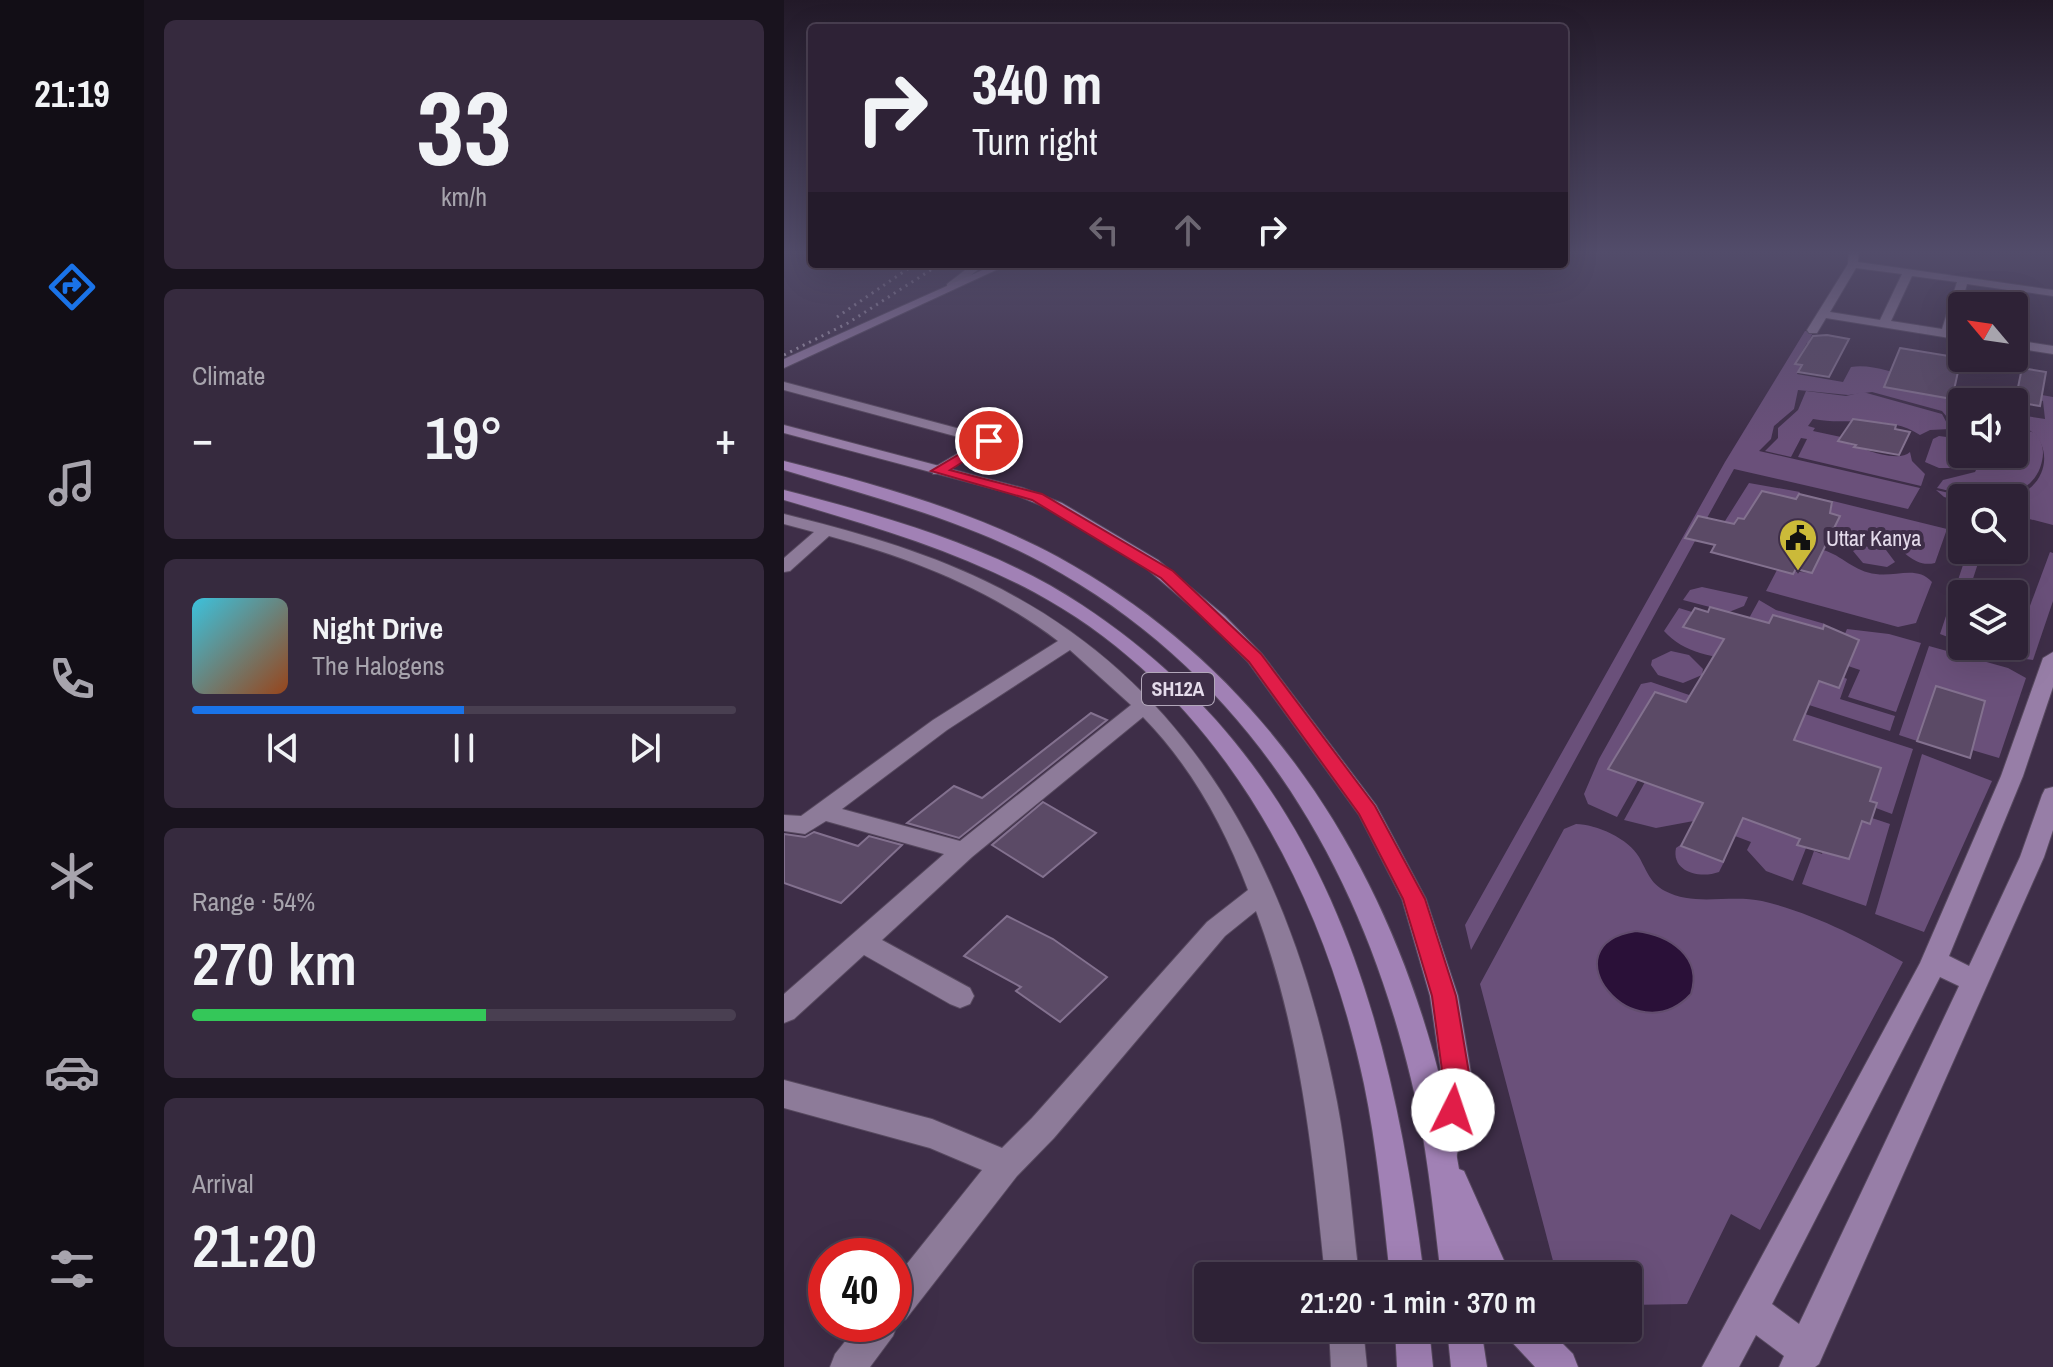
<!DOCTYPE html>
<html lang="en">
<head>
<meta charset="utf-8">
<style>
  :root { --surface:#2e2236; --page:#362a3e; --text:#f1f3f6; --muted:#a7a4ad; --line:#493f51; --accent:#1a73e8 }
  body { margin:0; font-family:"Archivo Narrow",sans-serif; background:var(--page); color:var(--text); height:100vh; display:flex; flex-direction:column; font-size:30px; white-space:nowrap }
  * { box-sizing:border-box; margin:0 }
  p { font-size:26px; color:var(--muted) }
  .icon { flex:none; width:44px; height:44px; fill:none; stroke:currentColor; stroke-width:2; stroke-linecap:round; stroke-linejoin:round }
  .map { position:relative; flex:1; overflow:hidden }
  .sheet { display:flex; flex-direction:column; gap:20px; padding:20px; background:#19131e; width:640px }
  .sheet>* { flex:none }
  .banner { position:absolute; left:24px; top:24px; width:760px; height:244px; border-radius:8px; box-shadow:0 8px 32px #0002,0 0 0 2px var(--line); background:#2e2236; color:var(--text); overflow:hidden }
  .needle { width:52px; rotate:299deg }
  .buttons { position:absolute; left:1164px; top:292px; display:grid; gap:16px }
  .buttons a { display:grid; place-items:center; width:80px; height:80px; border-radius:8px; background:var(--surface); box-shadow:0 8px 32px #0002,0 0 0 2px var(--line); font-size:40px }
  .speed { position:absolute; left:24px; top:1238px; display:flex; gap:16px; font-size:40px; font-weight:700; text-align:center }
  .speed>* { display:grid; place-content:center; width:104px; height:104px; border-radius:50%; background:var(--surface); box-shadow:0 8px 32px #0002,0 0 0 2px var(--line); line-height:1 }
  .speed .limit { border:12px solid #d22; background:#fff; color:#111 }
  .pin { position:absolute; display:grid; place-items:center; width:68px; height:68px; color:#fff; margin:-34px; border:4px solid #fff; border-radius:50%; box-shadow:0 2px 8px #0007 }
  .me { position:absolute; width:88px; margin:-44px; rotate:4deg; stroke-linejoin:round; filter:drop-shadow(0 0 6px #0008) }
  .turn { display:flex; align-items:center; gap:28px; height:168px; padding:0 32px; font-size:36px }
  .turn .icon { width:104px; height:104px; stroke-width:2.5 }
  .turn b { display:block; font-size:56px; line-height:68px }
  .lanes { display:flex; align-items:center; height:76px; padding:0 32px; background:#0003; justify-content:center; gap:40px; direction:ltr }
  .lanes .off { opacity:.35 }
  .big { font-size:60px; font-weight:600; line-height:1.1 }
  .sheet .card { flex:1; display:flex; flex-direction:column; justify-content:center; gap:12px; min-width:0; padding:0 28px; border-radius:12px; background:var(--page) }
  .sheet .dial { align-items:center; gap:0 }
  .dial b { font-size:104px; line-height:1 }
  .song { display:flex; align-items:center; gap:24px }
  .cover { width:96px; height:96px; border-radius:12px; background:linear-gradient(135deg,hsl(190 70% 55%),hsl(20 70% 35%)) }
  .played { height:8px; border-radius:4px; background:linear-gradient(90deg,var(--accent) 50%,var(--line) 50%) }
  .keys { display:flex; justify-content:space-around; direction:ltr }
  .heat { display:flex; justify-content:space-between; align-items:center; font-size:44px; direction:ltr }
  .charge { height:12px; border-radius:6px; background:linear-gradient(90deg,#34c759 54%,var(--line) 0) }
  .trip { position:absolute; left:410px; top:1262px; width:448px; height:80px; border-radius:8px; background:var(--surface); box-shadow:0 8px 32px #0002,0 0 0 2px var(--line); font-weight:600; line-height:80px; text-align:center }
  main { display:flex; flex:1; min-height:0 }
  .dock { display:flex; flex-direction:column; width:144px; justify-content:space-around; align-items:center; background:#120e16; color:var(--muted) }
  .dock .icon { width:56px; height:56px }
  .dock .active { color:var(--accent) }
  .dock b { font-size:36px; color:var(--text) }
  .map>svg:first-child { display:block }
  .green { fill:#6a507a }
  .water { fill:#2a1038; stroke:#624d6e; stroke-width:2 }
  .building { fill:#5b4a66; stroke:#83718f; stroke-width:2 }
  .lines { fill:none; stroke-linecap:round; stroke-linejoin:round }
  .street-casing { stroke:#57495f; stroke-width:2 }
  .secondary-casing { stroke:#57495f; stroke-width:2 }
  .primary-casing { stroke:#57495f; stroke-width:2 }
  .street { fill:#8d7b99; fill-rule:evenodd }
  .secondary { fill:#977ea7; fill-rule:evenodd }
  .primary { fill:#a181b5; fill-rule:evenodd }
  .rail { stroke:#ada2b5; stroke-width:3; stroke-dasharray:2 5; stroke-linecap:butt }
  .route { fill:#e11d48; stroke:#92132f; stroke-width:2 }
  .labels { text-anchor:middle; stroke-width:8; stroke-linejoin:round; paint-order:stroke }
  .shield { fill:#3e2e48; stroke:#b2a7ba; stroke-width:2 }
  .shield-label { font-size:20px; font-weight:bold; fill:#e4dbeb }
  .poi-label { font-size:22px; fill:#e4dbeb; stroke:#3e2e48; text-anchor:start }
</style>
</head>
<body>
<main>
<nav class="dock">
<b>21:19</b>
<svg class="icon active" aria-label="directions" viewBox="0 0 24 24"><path d="M12 3l9 9-9 9-9-9zM9 14v-3h6M13 9l2 2-2 2"/></svg>
<svg class="icon" aria-label="music" viewBox="0 0 24 24"><path d="M9 18V5l10-2v13"/><circle cx="6" cy="18" r="3"/><circle cx="16" cy="16" r="3"/></svg>
<svg class="icon" aria-label="phone" viewBox="0 0 24 24"><path d="M5 4h4l2 5-3 2q2 4 5 5l2-3 5 2v4C11 20 4 13 5 4z"/></svg>
<svg class="icon" aria-label="climate" viewBox="0 0 24 24"><path d="M12 3v18M4 7l16 10M4 17L20 7"/></svg>
<svg class="icon" aria-label="car" viewBox="0 0 24 24"><path d="M5 17H2v-5l4-1 3-4h7l3 4 3 1v5h-3M9 17h6M6 11h13"/><circle cx="7" cy="17" r="2"/><circle cx="17" cy="17" r="2"/></svg>
<svg class="icon" aria-label="filters" viewBox="0 0 24 24"><path d="M4 7h16M4 17h16"/><circle cx="9" cy="7" r="2"/><circle cx="15" cy="17" r="2"/></svg>
</nav>
<section class="sheet">
<div class="card dial"><b>33</b><p>km/h</p></div>
<div class="card"><p>Climate</p>
<div class="heat"><a>−</a><b class="big">19°</b><a>+</a></div>
</div>
<div class="card">
<div class="song"><i class="cover"></i><div><b>Night Drive</b><p>The Halogens</p></div></div>
<div class="played"></div>
<div class="keys"><svg class="icon" aria-label="previous" viewBox="0 0 24 24"><path d="M18 5L8 12l10 7zM5 5v14"/></svg><svg class="icon" aria-label="pause" viewBox="0 0 24 24"><path d="M8 5v14M16 5v14"/></svg><svg class="icon" aria-label="next" viewBox="0 0 24 24"><path d="M6 5l10 7-10 7zM19 5v14"/></svg></div>
</div>
<div class="card"><p>Range · 54%</p><b class="big">270 km</b><div class="charge"></div></div>
<div class="card"><p>Arrival</p><b class="big">21:20</b></div>
</section>
<div class="map">
<svg width="1269" height="1367" viewBox="0 0 1269 1367">
  <rect width="100%" height="100%" fill="#3e2e48"/>
  <g class="green">
    <path d="M 1021,331 L 1029,332 L 1025,341 L 1055,346 L 1023,343 L 1011,363 L 1017,365 L 1013,374 L 1059,382 L 1067,367 C 1102,361 1150,393 1187,400 L 1178,402 L 1178,422 L 1168,423 L 1158,411 L 1088,392 L 1064,395 L 1014,390 L 1010,409 L 990,426 L 987,439 L 975,451 L 1136,488 L 1124,509 L 950,469 L 923,518 L 914,516 L 901,538 L 911,541 L 687,950 L 681,925 L 941,462 Z"/>
    <path d="M 1225,389 L 1269,397 L 1269,525 L 1230,515 L 1230,498 L 1178,498 L 1178,502 L 1160,497 L 1152,490 C 1178,496 1211,505 1237,494 C 1269,478 1269,433 1230,423 L 1230,414 L 1261,419 L 1259,401 L 1224,394 Z"/>
    <path d="M 1022,391 L 1062,396 L 1079,392 L 1158,414 L 1166,429 L 1146,430 L 1136,435 C 1105,414 1064,426 1029,419 L 1024,426 L 1031,428 L 1029,431 L 1057,437 L 1055,441 C 1069,444 1112,465 1126,452 L 1128,461 L 1141,474 L 1137,486 L 1014,457 L 1023,439 L 1017,438 L 1007,457 L 981,451 L 994,438 L 994,428 L 1014,410 Z"/>
    <path d="M 1230,426 L 1251,433 C 1260,444 1261,454 1256,468 C 1241,507 1184,496 1153,488 L 1159,480 L 1191,472 L 1200,454 L 1230,454 Z"/>
    <path d="M 1155,436 L 1178,439 L 1178,454 L 1183,454 L 1175,468 L 1155,468 L 1141,462 L 1149,439 Z"/>
    <path d="M 965,483 L 1016,492 L 1012,499 L 978,491 L 960,519 L 953,518 L 945,531 L 936,529 Z"/>
    <path d="M 1049,501 L 1163,529 L 1151,563 C 1130,568 1122,550 1105,544 C 1085,536 1065,542 1046,537 L 1056,516 L 1046,513 Z"/>
    <path d="M 1079,546 L 1102,550 L 1111,562 L 1103,567 L 1079,563 L 1069,551 Z"/>
    <path d="M 1039,550 C 1058,555 1070,572 1092,574 C 1112,577 1133,565 1148,582 L 1132,623 L 1114,627 L 982,591 L 993,570 L 1028,573 Z"/>
    <path d="M 1184,550 L 1217,550 L 1198,551 L 1184,594 L 1178,594 L 1177,642 L 1156,634 Z"/>
    <path d="M 1266,552 L 1269,553 L 1269,601 L 1249,660 L 1227,657 Z"/>
    <path d="M 918,587 L 964,597 L 960,606 L 945,612 L 899,600 L 906,590 Z"/>
    <path d="M 975,600 L 992,610 L 1041,624 L 1039,629 L 989,616 L 966,659 C 936,660 900,654 880,631 L 895,608 L 908,612 L 900,627 L 952,642 Z"/>
    <path d="M 1063,629 L 1105,634 L 1137,643 L 1112,712 L 1064,697 L 1076,670 L 1064,666 L 1075,641 L 1060,636 Z"/>
    <path d="M 1145,646 L 1224,668 L 1242,678 L 1215,758 L 1188,750 L 1201,701 L 1152,686 L 1133,741 L 1115,735 Z"/>
    <path d="M 887,651 L 905,655 L 919,669 L 918,675 L 899,683 L 874,675 L 867,665 L 868,660 Z"/>
    <path d="M 1020,677 L 1055,688 L 1059,677 L 1063,679 L 1056,699 L 1111,716 L 1106,731 L 1025,705 L 1029,696 Z"/>
    <path d="M 867,682 L 914,698 L 965,725 L 871,692 L 824,768 L 854,780 L 833,817 L 804,804 L 800,794 L 815,759 L 857,684 Z"/>
    <path d="M 1021,714 L 1129,749 L 1108,814 L 1092,808 L 1093,803 L 1086,801 L 1097,768 L 996,736 Z"/>
    <path d="M 1138,754 L 1208,781 L 1140,932 L 1091,914 Z"/>
    <path d="M 861,782 L 923,804 L 915,820 L 872,828 L 840,820 Z"/>
    <path d="M 959,818 L 1016,839 L 1014,845 L 1022,848 L 1009,881 L 982,871 L 963,850 L 967,842 L 951,836 Z"/>
    <path d="M 1088,818 L 1106,824 L 1082,906 L 1018,884 L 1030,851 L 1038,854 L 1039,850 L 1065,859 L 1078,821 L 1086,824 Z"/>
    <path d="M 792,824 C 812,824 845,839 855,857 C 863,871 866,883 881,891 C 911,907 945,894 978,901 C 1026,912 1077,938 1119,962 L 976,1230 L 947,1214 L 903,1304 L 844,1305 L 844,1276 L 773,1276 L 696,984 L 780,829 Z"/>
    <path d="M 905,839 L 939,852 L 941,860 L 935,872 C 916,879 887,872 892,848 Z"/>
  </g>
  <path class="water" d="M 852,931 C 886,935 919,957 907,994 C 850,1056 761,945 852,931 Z"/>
  <g class="building">
    <path d="M 1043,335 L 1065,339 L 1045,377 L 1014,372 L 1018,365 L 1011,364 L 1029,336 Z"/>
    <path d="M 1116,348 L 1177,358 L 1168,399 L 1100,387 Z"/>
    <path d="M 1238,368 L 1262,372 L 1256,406 L 1231,402 Z"/>
    <path d="M 1069,419 L 1112,425 L 1111,429 L 1126,432 L 1115,455 L 1070,447 L 1072,445 L 1054,441 Z"/>
    <path d="M 978,491 L 1012,499 L 1015,494 L 1048,502 L 1046,513 L 1056,516 L 1028,573 L 1012,569 L 1009,574 L 927,552 L 931,545 L 901,538 L 914,516 L 950,524 L 954,518 L 960,519 Z"/>
    <path d="M 926,607 L 985,623 L 989,615 L 1039,629 L 1040,625 L 1075,640 L 1055,688 L 1035,681 L 1010,740 L 1097,768 L 1086,801 L 1093,803 L 1086,824 L 1078,821 L 1065,859 L 1013,845 L 1016,839 L 959,818 L 939,862 L 897,846 L 919,803 L 824,769 L 871,692 L 902,702 L 940,639 L 899,627 L 911,608 L 924,612 Z"/>
    <path d="M 1152,686 L 1201,701 L 1186,758 L 1133,741 Z"/>
    <path d="M 307,713 L 323,720 L 175,838 L 123,823 L 170,786 L 198,798 Z"/>
    <path d="M 259,802 L 312,833 L 259,877 L 208,845 Z"/>
    <path d="M 30,832 L 74,846 L 85,836 L 118,845 L 57,903 L 0,883 L 0,834 L 21,837 Z"/>
    <path d="M 223,916 L 269,939 L 323,977 L 276,1022 L 232,991 L 237,987 L 180,956 Z"/>
  </g>
  <g class="lines">
    <g class="street-casing">
      <g id="street">
        <path d="M 1065,250 L 1075,250 L 1074,262 L 1269,290 L 1269,296 L 1242,292 L 1236,341 L 1269,346 L 1269,354 L 1230,348 L 1231,291 L 1183,284 L 1170,331 L 1178,332 L 1178,340 L 1042,318 L 1033,333 L 1025,333 L 1023,330 L 1064,264 ZM 1072,268 L 1118,274 L 1096,320 L 1046,312 ZM 1128,276 L 1173,282 L 1158,329 L 1107,321 Z"/>
        <path d="M 189,264 L 201,264 L 171,288 L 163,288 L 163,284 Z"/>
        <path d="M 0,382 L 210,438 L 212,441 L 159,474 L 149,474 L 149,468 L 193,442 L 0,390 Z"/>
        <path d="M 0,514 C 68,531 137,550 201,581 C 413,683 510,880 553,1102 C 564,1159 568,1218 575,1276 L 541,1276 C 528,1148 517,1033 472,911 L 441,936 L 270,1138 L 233,1176 L 122,1319 L 114,1323 L 109,1336 L 86,1367 L 46,1367 L 51,1354 L 75,1324 L 110,1324 L 110,1280 L 198,1170 L 146,1148 L 0,1108 L 0,1080 L 148,1119 L 218,1148 L 248,1118 L 423,922 L 464,890 C 440,826 407,766 359,717 L 188,857 L 98,940 L 186,988 L 190,996 L 186,1004 L 176,1008 L 166,1004 L 80,955 L 10,1019 L 0,1023 L 0,994 L 160,854 L 42,821 L 21,834 L 0,831 L 0,815 L 17,816 L 149,720 L 274,641 C 206,589 127,558 45,536 L 6,571 L 0,572 L 0,558 L 30,532 L 0,524 ZM 286,650 L 347,705 L 176,841 L 58,809 L 163,730 Z"/>
        <path d="M 545,1328 L 579,1328 L 583,1367 L 547,1367 Z"/>
      </g>
    </g>
    <g class="secondary-casing">
      <g id="secondary">
        <path d="M 212,264 L 225,264 L 0,368 L 0,359 Z"/>
        <path d="M 0,425 L 239,488 L 278,503 L 374,560 L 441,616 L 478,654 L 592,805 L 642,899 L 674,996 L 689,1085 L 671,1163 L 660,1167 L 649,1163 L 645,1152 L 659,1085 L 646,996 L 618,899 L 575,815 L 464,662 L 427,624 L 362,568 L 266,509 L 229,494 L 0,433 Z"/>
        <path d="M 1269,652 L 1269,687 L 1239,776 L 1165,956 L 1185,966 L 1236,857 L 1258,795 L 1261,789 L 1269,787 L 1269,830 L 1260,857 L 1035,1364 L 1031,1367 L 995,1367 L 1000,1356 L 972,1335 L 955,1367 L 918,1367 L 1136,963 L 1217,776 L 1259,658 ZM 1156,977 L 1175,986 L 1015,1324 L 988,1304 Z"/>
      </g>
    </g>
    <g class="primary-casing">
      <g id="primary">
        <path d="M 0,461 C 92,484 191,512 274,557 C 507,685 632,912 675,1169 L 680,1171 L 727,1276 L 693,1276 L 690,1268 L 691,1276 L 657,1276 C 649,1210 643,1143 627,1079 C 574,860 463,675 261,564 C 180,520 88,497 0,470 Z"/>
        <path d="M 0,490 C 101,516 211,547 298,605 C 538,763 606,1007 640,1276 L 606,1276 C 599,1212 593,1147 580,1084 C 538,886 434,691 250,592 C 171,550 85,525 0,500 Z"/>
        <path d="M 611,1328 L 645,1328 L 649,1367 L 613,1367 Z"/>
        <path d="M 663,1328 L 697,1328 L 703,1367 L 667,1367 Z"/>
        <path d="M 721,1328 L 763,1328 L 789,1354 L 794,1367 L 751,1367 L 726,1340 Z"/>
      </g>
    </g>
    <use href="#street" class="street"/>
    <use href="#secondary" class="secondary"/>
    <use href="#primary" class="primary"/>
    <g class="rail">
      <path d="M 53,317 L 131,264"/>
      <path d="M 0,355 L 64,323 L 156,264"/>
    </g>
  </g>
  <linearGradient id="sky" x2="0" y2="1"><stop stop-color="#221928"/><stop offset="0.57" stop-color="#524c6a"/><stop offset="1" stop-color="#524c6a" stop-opacity="0"/></linearGradient>
  <rect width="1269" height="442" fill="url(#sky)"/>
  <path class="route" d="M 201,439 L 212,441 L 166,470 L 258,494 L 389,571 L 477,654 L 591,806 L 641,899 L 672,996 L 687,1085 L 678,1119 L 669,1123 L 659,1119 L 655,1110 L 660,1085 L 648,996 L 619,899 L 575,814 L 465,662 L 377,578 L 248,500 L 147,471 Z"/>
  <defs>
    <g id="civic-pin" transform="scale(2)"><path d="M0 17L-7.5 6A9.5 9.5 0 1 1 7.5 6Z" fill="#cbba39" stroke="#3e2e48"/><path d="M-.6-6.5H3V-4.5H.6V-3L4-1V1h2V6H-6V1h2V-1L-.6-3ZM-1.2 2.5V6h2.4V2.5Z" fill="#111"/></g>
  </defs>
  <g fill-rule="evenodd">
    <use href="#civic-pin" x="1014" y="538"/>
  </g>
  <g class="labels">
    <rect class="shield" x="358" y="673" width="72" height="32" rx="6"/>
    <g class="shield-label">
      <text x="394" y="696">SH12A</text>
    </g>
    <g class="poi-label">
      <text x="1042" y="546">Uttar Kanya</text>
    </g>
  </g>
</svg>
<div class="buttons">
<a><svg class="needle" viewBox="-14 -14 28 28"><path d="M0-13l5 13h-10z" fill="#e53935"/><path d="M0 13l5-13h-10z" fill="#a7a4ad"/></svg></a>
<a><svg class="icon" aria-label="sound" viewBox="0 0 24 24"><path d="M4 9h4l5-4v14l-5-4H4zM17 9q2 3 0 6"/></svg></a>
<a><svg class="icon" aria-label="search" viewBox="0 0 24 24"><circle cx="10" cy="10" r="6"/><path d="M15 15l6 6"/></svg></a>
<a><svg class="icon" aria-label="layers" viewBox="0 0 24 24"><path d="M12 4l9 5-9 5-9-5zM3 14l9 5 9-5"/></svg></a>
</div>
<div class="speed"><div class="limit">40</div></div>
<div class="pin" style="left:205px;top:441px;background:#d93025"><svg class="icon" aria-label="arrive" viewBox="0 0 24 24"><path d="M6 21V4h12l-3 4 3 4H6"/></svg></div>
<svg class="me" style="left:669px;top:1110px" viewBox="-20 -20 40 40"><circle r="19" fill="#fff"/><path d="M0-13L10 11 0 6-10 11z" fill="#e11d48"/></svg>
<div class="trip">21:20 · 1 min · 370 m</div>
<div class="banner">
<div class="turn"><svg class="icon" aria-label="right" viewBox="0 0 24 24"><path d="M7 20v-9h11M14 6l5 5-5 5"/></svg><div><b>340 m</b>Turn right</div></div>
<div class="lanes"><svg class="icon off" aria-label="left" viewBox="0 0 24 24"><path d="M17 20v-9H6M10 6l-5 5 5 5"/></svg><svg class="icon off" aria-label="ahead" viewBox="0 0 24 24"><path d="M12 20V5M6 11l6-6 6 6"/></svg><svg class="icon" aria-label="right" viewBox="0 0 24 24"><path d="M7 20v-9h11M14 6l5 5-5 5"/></svg></div>
</div>
</div>
</main>
</body>
</html>
